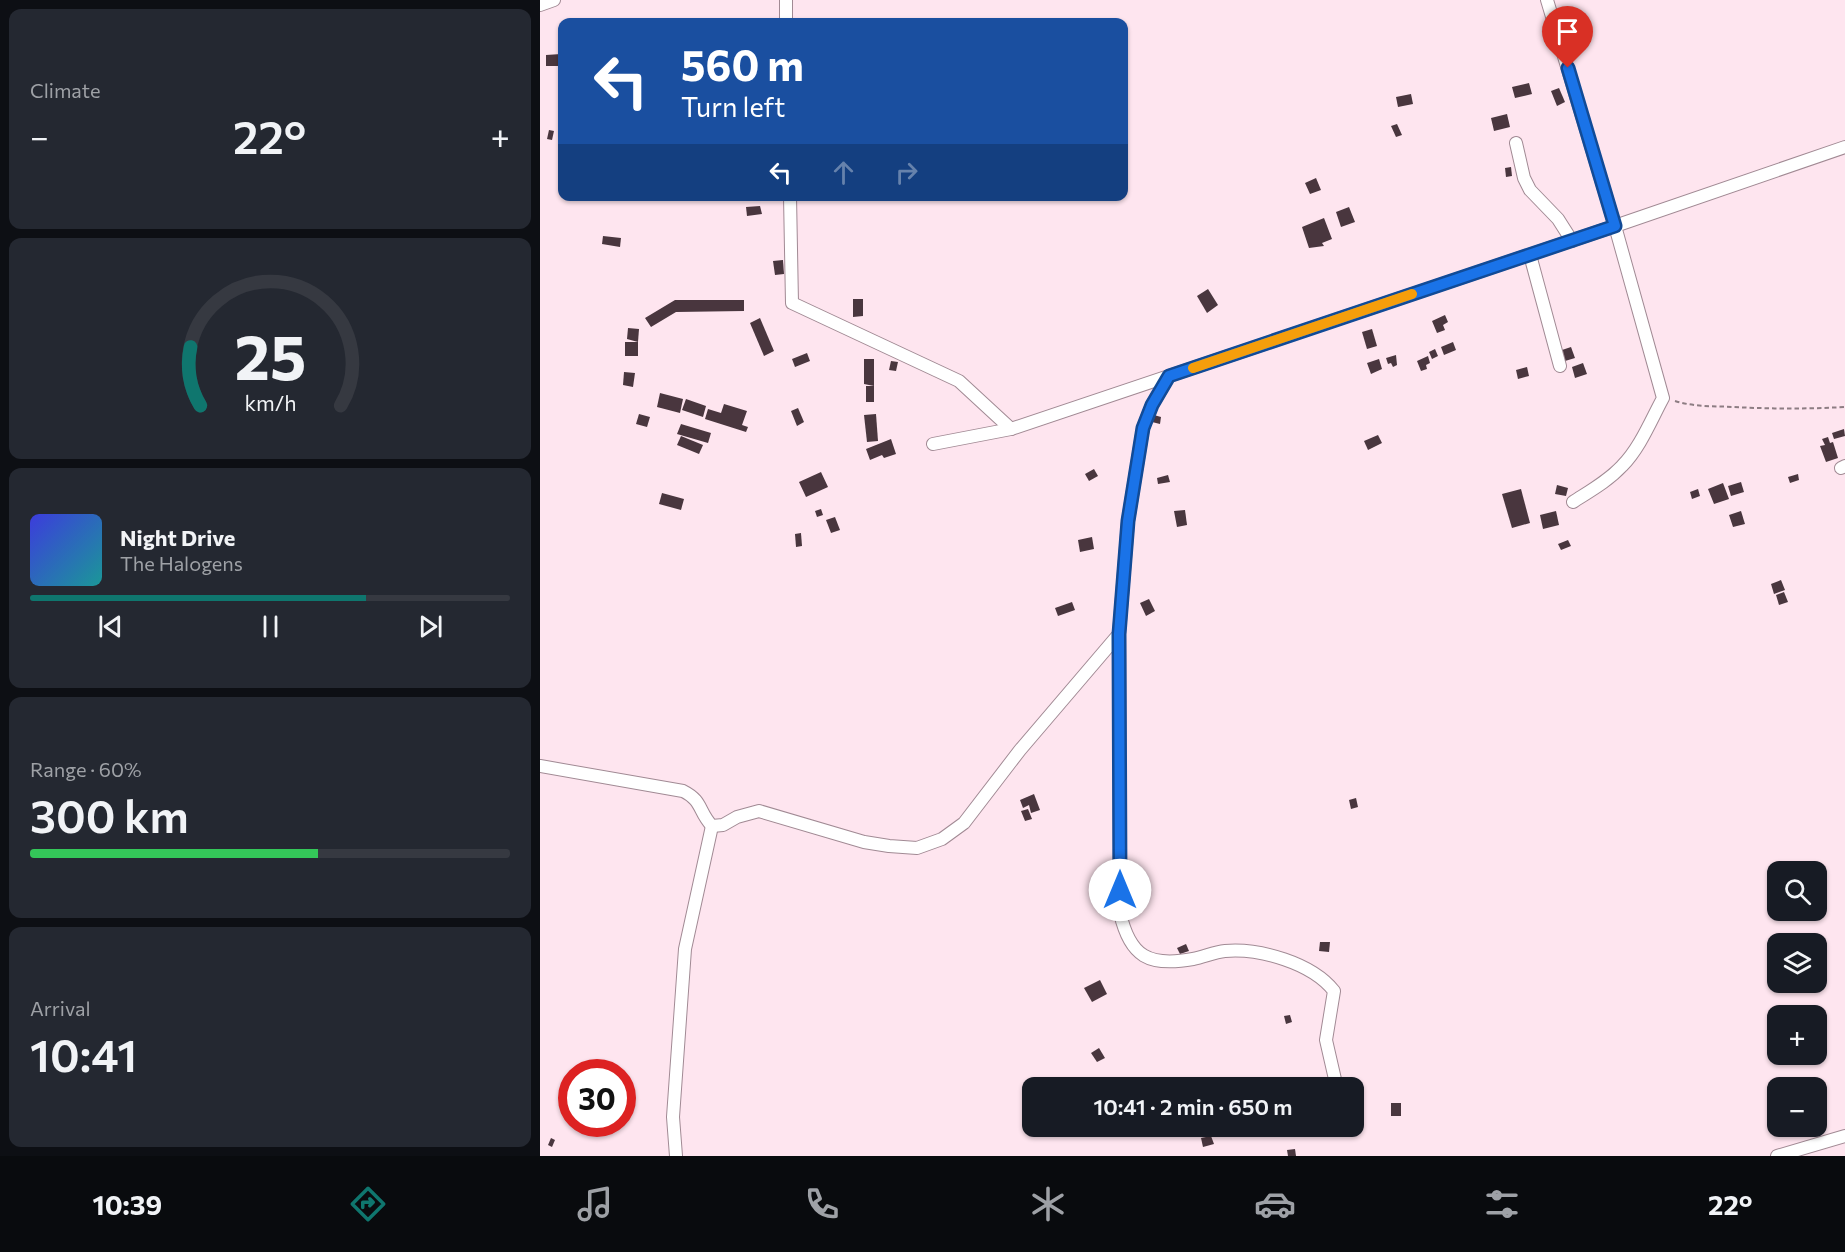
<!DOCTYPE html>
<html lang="en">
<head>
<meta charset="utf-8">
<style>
  :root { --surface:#171b24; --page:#242831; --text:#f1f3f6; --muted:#9ea1a6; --line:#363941; --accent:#0f766e }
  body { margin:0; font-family:Commissioner,sans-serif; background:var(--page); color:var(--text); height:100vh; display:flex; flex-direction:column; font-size:22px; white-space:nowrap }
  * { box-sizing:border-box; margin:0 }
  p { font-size:20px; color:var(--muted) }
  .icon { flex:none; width:33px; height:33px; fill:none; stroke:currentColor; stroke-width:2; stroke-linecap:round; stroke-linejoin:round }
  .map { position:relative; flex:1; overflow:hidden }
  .panel { display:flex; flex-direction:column; gap:9px; padding:9px; background:#0d0f14; width:540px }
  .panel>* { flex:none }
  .guide { position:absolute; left:18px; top:18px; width:570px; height:183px; border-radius:12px; box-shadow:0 2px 4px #0004; background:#1a4fa0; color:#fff; overflow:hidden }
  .tools { position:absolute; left:1227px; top:861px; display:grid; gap:12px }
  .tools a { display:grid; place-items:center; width:60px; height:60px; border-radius:12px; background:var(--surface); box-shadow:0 2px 4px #0004; font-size:30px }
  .speed { position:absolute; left:18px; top:1059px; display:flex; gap:12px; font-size:30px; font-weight:700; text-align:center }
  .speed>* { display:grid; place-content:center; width:78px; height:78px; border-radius:50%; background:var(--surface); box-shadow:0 2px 4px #0004; line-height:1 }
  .speed .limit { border:9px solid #d22; background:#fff; color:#111 }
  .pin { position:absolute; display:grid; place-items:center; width:51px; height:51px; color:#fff; margin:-62px -26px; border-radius:50% 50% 50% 0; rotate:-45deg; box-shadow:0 0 6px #0007 }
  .pin .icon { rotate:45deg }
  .me { position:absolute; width:66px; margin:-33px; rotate:0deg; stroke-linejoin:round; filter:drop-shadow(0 0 4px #0008) }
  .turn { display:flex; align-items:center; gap:21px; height:126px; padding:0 24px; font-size:27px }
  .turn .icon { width:78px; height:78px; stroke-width:2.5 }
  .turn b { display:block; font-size:42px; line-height:51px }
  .lanes { display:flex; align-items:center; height:57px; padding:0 24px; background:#0003; justify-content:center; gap:30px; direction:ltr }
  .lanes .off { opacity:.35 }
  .big { font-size:45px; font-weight:600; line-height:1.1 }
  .panel .widget { flex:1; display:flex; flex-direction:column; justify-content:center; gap:9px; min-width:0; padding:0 21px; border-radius:12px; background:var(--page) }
  .panel .dial { align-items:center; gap:0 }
  .dial svg { height:156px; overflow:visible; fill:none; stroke:var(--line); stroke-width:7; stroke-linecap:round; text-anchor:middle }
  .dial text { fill:var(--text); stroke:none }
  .song { display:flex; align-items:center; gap:18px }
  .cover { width:72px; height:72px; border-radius:9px; background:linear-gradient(135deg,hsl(240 70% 55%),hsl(180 70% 35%)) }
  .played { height:6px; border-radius:3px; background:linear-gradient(90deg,var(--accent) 70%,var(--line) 70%) }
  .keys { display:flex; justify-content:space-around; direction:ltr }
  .heat { display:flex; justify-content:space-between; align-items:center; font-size:33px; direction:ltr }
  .charge { height:9px; border-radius:4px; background:linear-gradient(90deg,#34c759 60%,var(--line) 0) }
  .trip { position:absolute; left:482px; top:1077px; width:342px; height:60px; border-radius:12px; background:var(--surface); box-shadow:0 2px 4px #0004; font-weight:600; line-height:60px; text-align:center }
  .tabs { display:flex; height:96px; justify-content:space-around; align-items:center; background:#090b0e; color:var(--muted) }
  .tabs .icon { width:42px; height:42px }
  .tabs .active { color:var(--accent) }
  .tabs b { font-size:27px; color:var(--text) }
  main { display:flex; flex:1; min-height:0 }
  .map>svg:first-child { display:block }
  .building { fill:#49363e }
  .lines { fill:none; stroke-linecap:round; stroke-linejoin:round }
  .minor-casing { stroke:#a18a94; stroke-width:14 }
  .path { stroke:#8d7d83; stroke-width:2; stroke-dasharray:4.5 3; stroke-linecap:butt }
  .minor { stroke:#fff; stroke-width:12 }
  .route-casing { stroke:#114b97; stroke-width:15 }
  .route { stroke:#1a73e8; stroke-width:10 }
  .slow { stroke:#f59e0b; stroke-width:10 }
</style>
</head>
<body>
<main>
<section class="panel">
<div class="widget"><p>Climate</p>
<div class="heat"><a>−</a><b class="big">22°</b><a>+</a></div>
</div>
<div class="widget dial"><svg viewBox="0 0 100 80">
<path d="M14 69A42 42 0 1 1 86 69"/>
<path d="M14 69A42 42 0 0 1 9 39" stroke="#0f766e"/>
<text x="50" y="56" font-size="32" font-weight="700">25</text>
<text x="50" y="72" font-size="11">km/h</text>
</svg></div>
<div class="widget">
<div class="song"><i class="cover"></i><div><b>Night Drive</b><p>The Halogens</p></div></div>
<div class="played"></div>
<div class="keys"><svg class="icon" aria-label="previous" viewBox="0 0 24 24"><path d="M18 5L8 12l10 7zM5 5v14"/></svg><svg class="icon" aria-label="pause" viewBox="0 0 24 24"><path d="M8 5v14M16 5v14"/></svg><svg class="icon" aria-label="next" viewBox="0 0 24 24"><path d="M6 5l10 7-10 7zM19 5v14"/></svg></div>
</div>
<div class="widget"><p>Range · 60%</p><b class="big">300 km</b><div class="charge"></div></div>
<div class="widget"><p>Arrival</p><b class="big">10:41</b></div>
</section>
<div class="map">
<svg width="1305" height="1156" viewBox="0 0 1305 1156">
  <rect width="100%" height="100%" fill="#fee5ef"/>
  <g class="building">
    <path d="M 21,54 L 21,66 L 6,66 L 6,55 Z"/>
    <path d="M 989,83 L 992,94 L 975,98 L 972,87 Z"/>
    <path d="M 1019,88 L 1025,102 L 1017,106 L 1011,91 Z"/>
    <path d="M 871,94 L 873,104 L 858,107 L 856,97 Z"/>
    <path d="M 967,114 L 970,127 L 954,131 L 951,118 Z"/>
    <path d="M 857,124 L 862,135 L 856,137 L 851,126 Z"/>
    <path d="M 9,130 L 14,131 L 12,140 L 7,139 Z"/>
    <path d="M 971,167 L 972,176 L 966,177 L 965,168 Z"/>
    <path d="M 776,178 L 781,190 L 770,194 L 765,183 Z"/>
    <path d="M 220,206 L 222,214 L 207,216 L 206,207 Z"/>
    <path d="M 809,207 L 815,222 L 801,227 L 796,212 Z"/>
    <path d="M 784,218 L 792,239 L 782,243 L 784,246 L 769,248 L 762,227 Z"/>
    <path d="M 63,236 L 81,238 L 80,247 L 62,244 Z"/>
    <path d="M 243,260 L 244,274 L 235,275 L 233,261 Z"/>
    <path d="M 668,289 L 678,305 L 667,313 L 657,296 Z"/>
    <path d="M 313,299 L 323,299 L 323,316 L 313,317 Z"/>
    <path d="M 135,300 L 204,300 L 204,311 L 136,312 L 111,327 L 105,318 Z"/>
    <path d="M 905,315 L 908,322 L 903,325 L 905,330 L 897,333 L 892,321 Z"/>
    <path d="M 220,318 L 234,351 L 224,356 L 210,323 Z"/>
    <path d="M 88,328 L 99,329 L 98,342 L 87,339 Z"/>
    <path d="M 832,329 L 837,346 L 827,349 L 822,332 Z"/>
    <rect x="85" y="342" width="13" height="14"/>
    <path d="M 913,342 L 916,350 L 904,355 L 901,347 Z"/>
    <path d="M 1031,347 L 1035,358 L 1025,361 L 1022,350 Z"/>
    <path d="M 895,349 L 898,356 L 892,359 L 889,352 Z"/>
    <path d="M 267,353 L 270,361 L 255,367 L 252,359 Z"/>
    <path d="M 856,355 L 857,365 L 853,367 L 851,363 L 848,364 L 846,358 Z"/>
    <path d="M 888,356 L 890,363 L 886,365 L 887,369 L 881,371 L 877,361 Z"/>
    <path d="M 324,359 L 334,359 L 334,386 L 324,384 Z"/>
    <path d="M 839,359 L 842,369 L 831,374 L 827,363 Z"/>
    <path d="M 351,361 L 358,362 L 356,371 L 349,370 Z"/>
    <path d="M 1043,363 L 1047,374 L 1035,378 L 1032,367 Z"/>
    <path d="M 987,367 L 989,376 L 978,379 L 976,370 Z"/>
    <path d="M 84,372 L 95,373 L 93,387 L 83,385 Z"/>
    <rect x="326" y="386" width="8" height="16"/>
    <path d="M 120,393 L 143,399 L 140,413 L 117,407 Z"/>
    <path d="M 146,399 L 166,406 L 163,417 L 142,410 Z"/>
    <path d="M 184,404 L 207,411 L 202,425 L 208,427 L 206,432 L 165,419 L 168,409 L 181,413 Z"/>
    <path d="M 258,408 L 264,422 L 257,426 L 251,411 Z"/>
    <path d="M 99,414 L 110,417 L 107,427 L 96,424 Z"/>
    <path d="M 336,414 L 338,441 L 327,442 L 324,415 Z"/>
    <path d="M 614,415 L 621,417 L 620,424 L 612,422 Z"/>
    <path d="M 141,424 L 171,433 L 168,443 L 137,434 Z"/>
    <path d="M 1304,429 L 1305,436 L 1294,439 L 1292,433 Z"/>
    <path d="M 838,435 L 842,443 L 828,450 L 824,441 Z"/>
    <path d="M 141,436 L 163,445 L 159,454 L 137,445 Z"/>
    <path d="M 1288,437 L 1290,443 L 1293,442 L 1298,458 L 1286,462 L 1280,446 L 1285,445 L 1282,439 Z"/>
    <path d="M 351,439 L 356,454 L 344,458 L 342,455 L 330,460 L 326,449 Z"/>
    <path d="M 554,469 L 558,476 L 549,481 L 545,474 Z"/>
    <path d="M 281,472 L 288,487 L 266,497 L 259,482 Z"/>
    <path d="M 1258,474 L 1259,480 L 1250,483 L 1248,477 Z"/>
    <path d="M 628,475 L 630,482 L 618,484 L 617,478 Z"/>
    <path d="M 1201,482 L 1204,492 L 1191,496 L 1188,486 Z"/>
    <path d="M 1183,483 L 1189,499 L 1174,504 L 1168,489 Z"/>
    <path d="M 1017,485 L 1028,488 L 1026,496 L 1015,494 Z"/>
    <path d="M 981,489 L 990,523 L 972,528 L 962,494 Z"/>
    <path d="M 1158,489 L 1160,496 L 1152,499 L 1150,492 Z"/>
    <path d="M 122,493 L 144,499 L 141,510 L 119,504 Z"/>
    <path d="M 281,509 L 283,515 L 277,517 L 275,511 Z"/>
    <path d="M 645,510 L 647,525 L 637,527 L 634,511 Z"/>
    <path d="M 1016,511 L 1019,525 L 1003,529 L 1000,515 Z"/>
    <path d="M 1201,511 L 1205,524 L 1193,527 L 1189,515 Z"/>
    <path d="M 295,517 L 300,530 L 291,533 L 286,520 Z"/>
    <path d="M 261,533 L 262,546 L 256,547 L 255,534 Z"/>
    <path d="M 552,537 L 554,549 L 540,552 L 538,540 Z"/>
    <path d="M 1028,540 L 1031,546 L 1021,550 L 1018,544 Z"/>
    <path d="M 1241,580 L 1245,590 L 1234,594 L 1231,584 Z"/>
    <path d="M 1244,592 L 1248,602 L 1239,605 L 1236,595 Z"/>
    <path d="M 609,599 L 615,611 L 606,616 L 600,603 Z"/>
    <path d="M 532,602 L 535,610 L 518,616 L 515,608 Z"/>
    <path d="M 494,794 L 500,810 L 491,813 L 489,805 L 483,808 L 480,800 Z"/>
    <path d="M 816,798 L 818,807 L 811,809 L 809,800 Z"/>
    <path d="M 488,809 L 492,819 L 485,821 L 481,811 Z"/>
    <path d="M 780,942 L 790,942 L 789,952 L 779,951 Z"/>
    <path d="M 646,944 L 649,951 L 640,954 L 637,948 Z"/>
    <path d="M 560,980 L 567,994 L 552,1002 L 544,988 Z"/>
    <path d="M 750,1015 L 752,1022 L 746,1024 L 744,1016 Z"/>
    <path d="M 559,1048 L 565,1058 L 557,1062 L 551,1053 Z"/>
    <rect x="851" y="1103" width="10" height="13"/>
    <path d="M 82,1111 L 88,1111 L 87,1120 L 82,1120 Z"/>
    <path d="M 790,1126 L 809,1126 L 795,1134 Z"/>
    <path d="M 671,1136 L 674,1144 L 663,1147 L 661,1138 Z"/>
    <path d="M 11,1138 L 15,1140 L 12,1147 L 8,1145 Z"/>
    <path d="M 755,1149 L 756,1156 L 748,1156 L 747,1150 Z"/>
  </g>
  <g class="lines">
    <g class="minor-casing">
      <g id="minor">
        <path d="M 246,0 L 246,22"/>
        <path d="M 1007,0 L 1075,226 L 1123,398 C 1111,420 1100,448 1082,466 C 1068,481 1050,491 1033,502"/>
        <path d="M 0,5 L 14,0"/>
        <path d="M 976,143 L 984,178 L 990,190 L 1018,219 L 1032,241"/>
        <path d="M 250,196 L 252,303 L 419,381 L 471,429"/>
        <path d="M 990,255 L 1020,366"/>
        <path d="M 629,376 L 612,405 L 603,428 L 588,521 L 579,634 L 580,913 C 590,957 609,967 653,959 C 664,957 674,952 685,951 C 720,948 772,963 794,991 L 786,1040 L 797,1088"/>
        <path d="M 393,444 L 471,429 L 1075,226 L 1305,147"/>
        <path d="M 1301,468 L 1305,466"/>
        <path d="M 0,766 L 143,791 C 163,801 158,811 172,826 L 183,825 L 197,817 L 219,811 L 324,842 L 349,846 L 377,848 L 402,839 L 424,823 L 480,750 L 579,634"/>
        <path d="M 136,1156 L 133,1117 L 145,949 L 172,826"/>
        <path d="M 1237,1156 L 1305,1136"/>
      </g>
    </g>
    <path class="path" d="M 1135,401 C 1154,407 1174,406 1194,407 C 1231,409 1268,409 1305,407"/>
    <use href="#minor" class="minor"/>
  </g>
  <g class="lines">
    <g class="route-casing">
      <path id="route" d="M 580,890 L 579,634 L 588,521 L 603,428 L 612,405 L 629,376 L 1075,226 L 1028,68"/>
    </g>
    <use href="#route" class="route"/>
    <path class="slow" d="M 653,368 L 872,294"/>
  </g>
</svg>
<div class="tools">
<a><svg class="icon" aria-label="search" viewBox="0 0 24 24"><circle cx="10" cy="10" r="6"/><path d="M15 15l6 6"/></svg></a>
<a><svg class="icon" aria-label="layers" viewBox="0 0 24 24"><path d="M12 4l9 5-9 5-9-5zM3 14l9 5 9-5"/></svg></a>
<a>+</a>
<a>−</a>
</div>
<div class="speed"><div class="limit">30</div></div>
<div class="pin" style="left:1028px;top:68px;background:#d93025"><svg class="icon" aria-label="arrive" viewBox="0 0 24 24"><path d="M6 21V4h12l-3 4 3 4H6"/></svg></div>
<svg class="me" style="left:580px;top:890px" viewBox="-20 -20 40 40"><circle r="19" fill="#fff"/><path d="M0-13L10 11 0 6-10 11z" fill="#1a73e8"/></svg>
<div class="trip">10:41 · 2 min · 650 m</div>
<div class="guide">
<div class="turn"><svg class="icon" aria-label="left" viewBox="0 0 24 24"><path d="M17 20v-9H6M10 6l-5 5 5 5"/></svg><div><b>560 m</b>Turn left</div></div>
<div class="lanes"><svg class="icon" aria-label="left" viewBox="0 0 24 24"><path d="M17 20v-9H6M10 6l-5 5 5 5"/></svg><svg class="icon off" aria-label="ahead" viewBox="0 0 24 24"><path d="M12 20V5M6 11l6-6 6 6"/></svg><svg class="icon off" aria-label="right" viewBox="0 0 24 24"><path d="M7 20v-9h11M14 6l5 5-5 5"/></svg></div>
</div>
</div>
</main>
<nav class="tabs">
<b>10:39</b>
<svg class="icon active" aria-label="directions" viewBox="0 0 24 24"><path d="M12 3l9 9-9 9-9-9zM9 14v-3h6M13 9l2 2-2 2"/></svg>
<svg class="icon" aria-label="music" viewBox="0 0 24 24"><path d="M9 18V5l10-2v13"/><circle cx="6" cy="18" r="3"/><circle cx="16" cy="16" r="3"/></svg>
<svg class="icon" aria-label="phone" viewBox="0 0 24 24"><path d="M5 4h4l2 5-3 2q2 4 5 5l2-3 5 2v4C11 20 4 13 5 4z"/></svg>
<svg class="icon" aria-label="climate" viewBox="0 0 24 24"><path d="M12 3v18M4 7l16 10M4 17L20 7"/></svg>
<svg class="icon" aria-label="car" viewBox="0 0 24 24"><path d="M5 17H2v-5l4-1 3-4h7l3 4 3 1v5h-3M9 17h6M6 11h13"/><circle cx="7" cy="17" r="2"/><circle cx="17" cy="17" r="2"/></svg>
<svg class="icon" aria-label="filters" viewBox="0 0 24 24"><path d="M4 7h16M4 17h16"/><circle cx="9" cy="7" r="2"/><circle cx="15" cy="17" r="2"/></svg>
<b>22°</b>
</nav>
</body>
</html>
